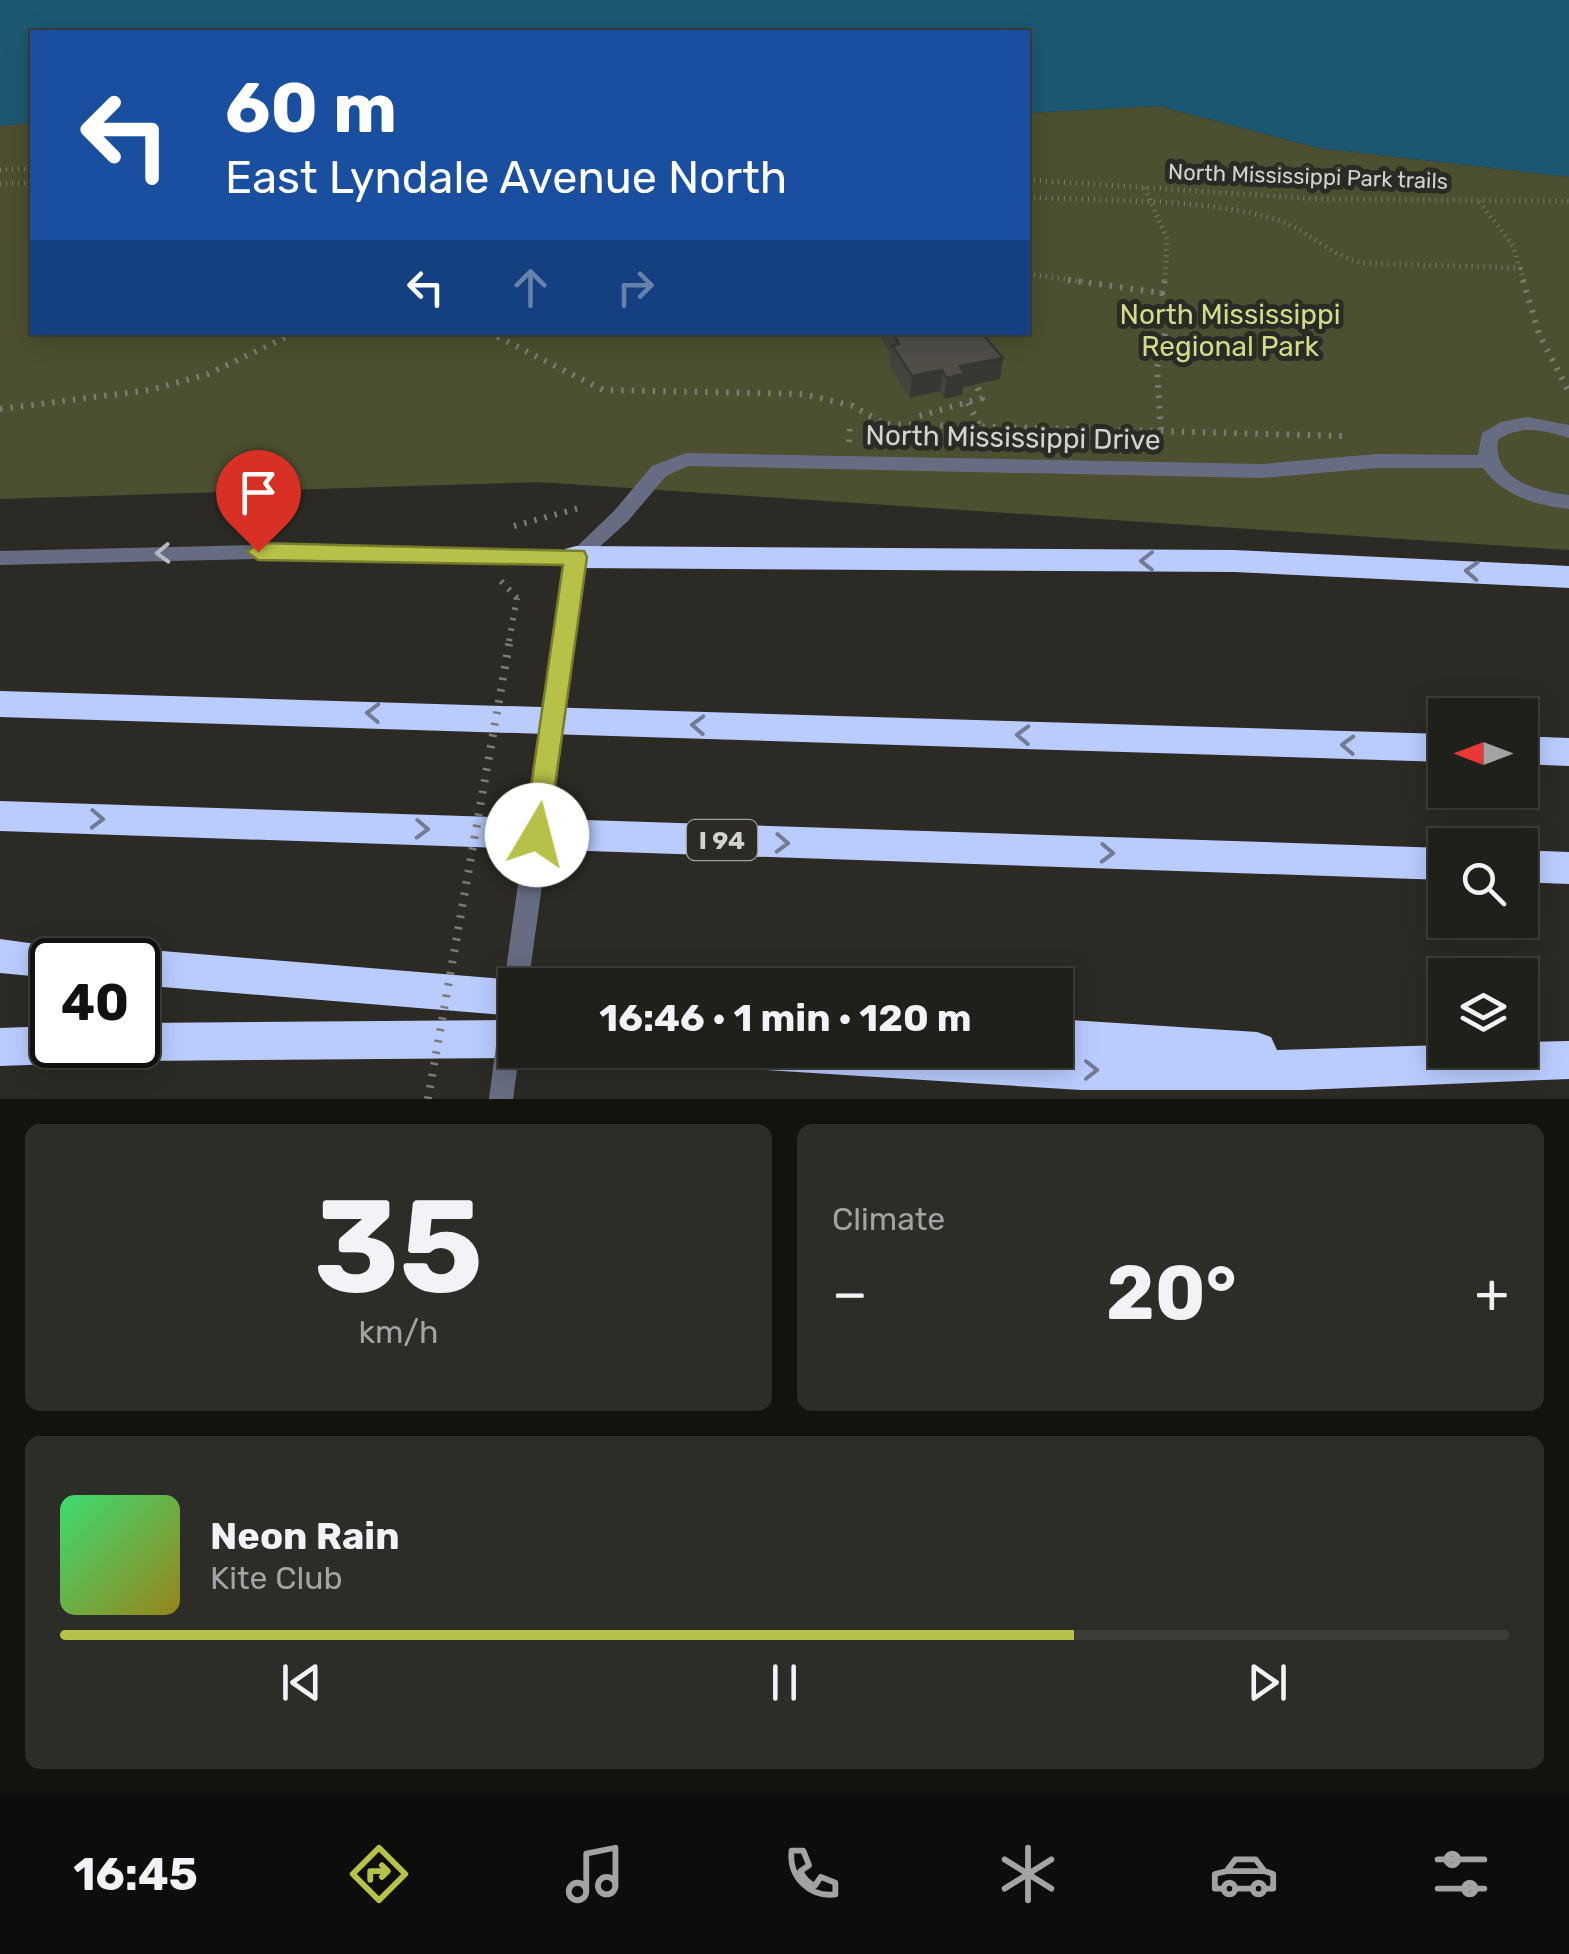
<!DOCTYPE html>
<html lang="en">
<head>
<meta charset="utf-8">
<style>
  :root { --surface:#20201b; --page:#2d2d28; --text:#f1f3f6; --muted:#a2a3a3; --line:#3d3e3a; --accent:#b8c147 }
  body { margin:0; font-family:Rubik,sans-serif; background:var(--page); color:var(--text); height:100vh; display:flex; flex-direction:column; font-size:38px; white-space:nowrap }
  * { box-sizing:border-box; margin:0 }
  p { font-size:32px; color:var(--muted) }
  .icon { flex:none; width:55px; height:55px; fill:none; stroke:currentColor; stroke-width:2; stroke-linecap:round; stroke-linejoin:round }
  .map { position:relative; height:1099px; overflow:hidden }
  .side { display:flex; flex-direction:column; gap:25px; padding:25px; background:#12120f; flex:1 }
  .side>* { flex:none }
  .guide { position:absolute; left:30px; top:30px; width:1000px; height:305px; border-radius:0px; box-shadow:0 5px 25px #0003,0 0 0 2px var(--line); background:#1a4fa0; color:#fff; overflow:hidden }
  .needle { width:65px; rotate:270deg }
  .controls { position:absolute; left:1428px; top:698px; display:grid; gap:20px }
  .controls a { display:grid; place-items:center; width:110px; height:110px; border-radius:0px; background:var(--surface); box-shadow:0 5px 25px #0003,0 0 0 2px var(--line); font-size:50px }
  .speed { position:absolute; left:30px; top:938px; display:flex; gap:20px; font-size:50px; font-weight:700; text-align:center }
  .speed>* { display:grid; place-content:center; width:130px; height:130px; border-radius:50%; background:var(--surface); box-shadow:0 5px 25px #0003,0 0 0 2px var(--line); line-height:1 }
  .speed .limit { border:5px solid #111; border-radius:15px; background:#fff; color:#111 }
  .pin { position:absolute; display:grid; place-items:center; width:85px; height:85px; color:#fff; margin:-102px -42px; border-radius:50% 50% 50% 0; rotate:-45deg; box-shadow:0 0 10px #0007 }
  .pin .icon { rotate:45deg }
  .me { position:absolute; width:110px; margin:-55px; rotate:8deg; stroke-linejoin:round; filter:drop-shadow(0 0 8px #0008) }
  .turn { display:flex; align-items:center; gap:35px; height:210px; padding:0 30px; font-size:45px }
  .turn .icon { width:130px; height:130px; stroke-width:2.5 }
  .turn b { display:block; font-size:70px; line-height:85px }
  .lanes { display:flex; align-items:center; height:95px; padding:0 30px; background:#0003; justify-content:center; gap:50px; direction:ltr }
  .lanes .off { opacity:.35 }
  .big { font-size:75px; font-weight:700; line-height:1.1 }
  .side .card { flex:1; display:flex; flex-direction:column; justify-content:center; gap:15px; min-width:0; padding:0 35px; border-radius:15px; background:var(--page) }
  .side .dial { align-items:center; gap:0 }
  .dial b { font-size:130px; line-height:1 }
  .song { display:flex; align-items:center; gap:30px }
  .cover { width:120px; height:120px; border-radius:15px; background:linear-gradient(135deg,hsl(140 70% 55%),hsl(50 70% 35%)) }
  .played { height:10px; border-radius:5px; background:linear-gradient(90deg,var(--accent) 70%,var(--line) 70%) }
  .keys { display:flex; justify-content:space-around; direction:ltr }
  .heat { display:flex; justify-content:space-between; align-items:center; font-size:55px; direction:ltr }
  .side .tiles { flex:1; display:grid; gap:25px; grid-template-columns:1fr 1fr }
  .card:last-child { grid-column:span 2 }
  .trip { position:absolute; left:498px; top:968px; width:575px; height:100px; border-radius:0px; background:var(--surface); box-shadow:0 5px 25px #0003,0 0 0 2px var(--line); font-weight:700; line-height:100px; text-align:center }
  .menu { display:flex; height:160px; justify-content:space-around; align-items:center; background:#0d0d0b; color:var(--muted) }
  .menu .icon { width:70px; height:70px }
  .menu .active { color:var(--accent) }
  .menu b { font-size:45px; color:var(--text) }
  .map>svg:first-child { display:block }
  .green { fill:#4c5030 }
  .water { fill:#1d5872 }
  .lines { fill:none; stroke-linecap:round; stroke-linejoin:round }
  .path-far1 { stroke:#7b7a75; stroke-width:5; stroke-dasharray:1 5; stroke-linecap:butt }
  .path { stroke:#7b7a75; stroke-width:6; stroke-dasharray:2.5 8; stroke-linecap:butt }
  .service { fill:#666d82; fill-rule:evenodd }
  .tertiary { fill:#666d82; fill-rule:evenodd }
  .motorway { fill:#baccfe; fill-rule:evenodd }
  .path-bridge-far1 { stroke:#7b7a75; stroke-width:6; stroke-dasharray:2.5 8; stroke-linecap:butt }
  .path-bridge { stroke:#7b7a75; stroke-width:8; stroke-dasharray:2.5 9; stroke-linecap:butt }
  .tertiary-bridge { stroke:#666d82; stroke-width:24 }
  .wall { fill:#45433d }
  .shaded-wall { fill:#383732 }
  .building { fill:#504e47; stroke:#383732; stroke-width:2.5 }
  .oneway { stroke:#b8b9bb }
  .oneway2 { stroke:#727b91 }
  .route { fill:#b8c147; stroke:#787d2e; stroke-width:2.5 }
  .labels { text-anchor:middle; stroke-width:10; stroke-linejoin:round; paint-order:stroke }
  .far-street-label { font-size:22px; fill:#d3d2ce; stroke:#2b2a24 }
  .shield { fill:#2b2a24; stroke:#a1a09b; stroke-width:2.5 }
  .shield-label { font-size:25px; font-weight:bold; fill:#d3d2ce }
  .park-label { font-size:28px; fill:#d3db8b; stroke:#2b2a24 }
  .street-label { font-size:28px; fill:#d3d2ce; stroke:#2b2a24 }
</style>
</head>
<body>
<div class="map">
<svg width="1569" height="1099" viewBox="0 0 1569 1099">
  <rect width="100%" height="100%" fill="#2b2a24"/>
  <path class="green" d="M 1158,106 L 1319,148 L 1569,177 L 1569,550 L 538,482 L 0,499 L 0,126 L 32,122 L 32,332 L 1028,332 L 1028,113 Z"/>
  <path class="water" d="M 0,0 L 1569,0 L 1569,177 L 1319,148 L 1158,106 L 1028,113 L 1028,32 L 32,32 L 32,122 L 0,126 Z"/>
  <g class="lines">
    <g class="path-far1">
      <path d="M 0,170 L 32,168"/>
      <path d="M 1028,180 L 1319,199 L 1569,201"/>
      <path d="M 0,184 L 32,183"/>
      <path d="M 1145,188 L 1167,239 L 1165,282"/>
      <path d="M 1028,197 C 1105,202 1200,197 1274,219 C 1306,228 1330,256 1363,263 L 1520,268 L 1513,246 L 1477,199"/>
      <path d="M 1520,268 L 1524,282"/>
      <path d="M 1028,274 L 1085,282"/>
    </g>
    <g class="path">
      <path d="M 1068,280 L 1162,293 L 1165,280"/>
      <path d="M 1523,280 L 1539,334 L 1569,392"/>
      <path d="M 1162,293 L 1169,318 L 1157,368 L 1162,447"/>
      <path d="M 488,332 L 603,390 L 804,394 L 853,406 L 884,424 L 1344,436"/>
      <path d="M 968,403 L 989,443"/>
      <path d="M 0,409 L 150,390 L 208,374 L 297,332"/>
      <path d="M 925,424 L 919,416 L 982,398 L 973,377"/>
      <path d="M 849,442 L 850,423"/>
      <path d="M 514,526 L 579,508"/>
      <path d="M 501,581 L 517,598"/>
    </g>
    <path class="service" d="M 1528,417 L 1569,425 L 1569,438 C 1543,430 1522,424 1498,440 C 1492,480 1537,491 1569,495 L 1569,509 C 1536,505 1503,496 1483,468 L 1377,468 L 1262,478 L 688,466 L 666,476 L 628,521 L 583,562 L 569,562 L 566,557 L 614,511 L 652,466 L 686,453 L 1262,464 L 1377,454 L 1478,455 L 1482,433 L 1501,422 Z"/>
    <path class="tertiary" d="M 259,545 L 583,552 L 586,557 L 574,648 L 571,654 L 555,654 L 552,648 L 565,564 L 259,559 L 0,565 L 0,551 Z"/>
    <g class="motorway">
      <path d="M 576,546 L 1234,550 L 1569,566 L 1569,588 L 1234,572 L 576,568 L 565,565 L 561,557 L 565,549 Z"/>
      <path d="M 0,691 L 1445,734 L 1445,762 L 0,717 Z"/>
      <path d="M 1520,736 L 1569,738 L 1569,766 L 1520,764 Z"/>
      <path d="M 0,801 L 1445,848 L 1445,880 L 0,831 Z"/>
      <path d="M 1520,850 L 1569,852 L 1569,884 L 1520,882 Z"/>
      <path d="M 0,939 L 65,948 L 71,960 L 52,960 L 52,978 L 0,973 Z"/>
      <path d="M 138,949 L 515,980 L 528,985 L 515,985 L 515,1016 L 138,985 L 138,960 L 122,960 Z"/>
      <path d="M 1055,1019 L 1257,1032 L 1271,1037 L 1277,1050 L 1445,1045 L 1445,1050 L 1520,1050 L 1520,1042 L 1569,1041 L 1569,1079 L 1302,1090 L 1081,1090 L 749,1069 L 735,1064 L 729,1050 L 1055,1050 Z"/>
      <path d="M 515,1020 L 515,1050 L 530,1050 L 515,1058 L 138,1061 L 124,1055 L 120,1045 L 138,1045 L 138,1023 Z"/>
      <path d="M 52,1026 L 52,1045 L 75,1045 L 69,1058 L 55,1064 L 0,1066 L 0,1028 Z"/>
    </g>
    <path class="path-bridge-far1" d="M 509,641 L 517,598"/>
    <path class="path-bridge" d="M 428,1099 L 510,639"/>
    <g class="tertiary-bridge">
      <path d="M 516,985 L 563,648"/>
      <path d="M 501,1099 L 515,995"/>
    </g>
  </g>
  <path class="wall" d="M 878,332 L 981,332 L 1003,358 L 1000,379 L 963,387 L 962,395 L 944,399 L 940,391 L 910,398 L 890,367 L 891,355 Z"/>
  <g class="shaded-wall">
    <path d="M 1003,358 L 1000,379 L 963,387 L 962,395 L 944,399 L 946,378 L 960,366 Z"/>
    <path d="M 942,370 L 940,391 L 910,398 L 912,376 Z"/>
  </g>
  <path class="building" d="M 892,332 L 981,332 L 1003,358 L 960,366 L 964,374 L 946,378 L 942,370 L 912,376 L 892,345 L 899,344 Z"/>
  <defs><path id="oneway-chevron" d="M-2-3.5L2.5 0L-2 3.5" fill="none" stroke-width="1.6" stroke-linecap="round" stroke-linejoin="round" transform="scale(2.5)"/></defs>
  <use class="oneway" href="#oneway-chevron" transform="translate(163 553) rotate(178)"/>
  <g class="oneway2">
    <use href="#oneway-chevron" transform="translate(1147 561) rotate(-180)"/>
    <use href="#oneway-chevron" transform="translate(1472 571) rotate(-177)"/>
    <use href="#oneway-chevron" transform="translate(373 713) rotate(-178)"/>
    <use href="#oneway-chevron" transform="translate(698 725) rotate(-178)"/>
    <use href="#oneway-chevron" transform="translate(1023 735) rotate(-178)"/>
    <use href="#oneway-chevron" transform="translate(1348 745) rotate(-178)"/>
    <use href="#oneway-chevron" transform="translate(97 819) rotate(2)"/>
    <use href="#oneway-chevron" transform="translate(422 829) rotate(2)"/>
    <use href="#oneway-chevron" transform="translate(782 843) rotate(2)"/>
    <use href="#oneway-chevron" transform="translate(1107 853) rotate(2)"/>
    <use href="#oneway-chevron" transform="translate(1091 1070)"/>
  </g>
  <path class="route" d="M 258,543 L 584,551 L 587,557 L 547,843 L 527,843 L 524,835 L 563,565 L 258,560 L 247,552 Z"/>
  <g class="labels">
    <g class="far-street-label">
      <text transform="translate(1308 176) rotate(2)" y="8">North Mississippi Park trails</text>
    </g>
    <rect class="shield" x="687" y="820" width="70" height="40" rx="8"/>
    <g class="shield-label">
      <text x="722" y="849">I 94</text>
    </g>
    <g class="park-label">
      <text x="1230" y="324">North Mississippi<tspan x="1230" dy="32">Regional Park</tspan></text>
    </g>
    <g class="street-label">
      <text transform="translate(1013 437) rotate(1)" y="10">North Mississippi Drive</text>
    </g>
  </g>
</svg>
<div class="controls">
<a><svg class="needle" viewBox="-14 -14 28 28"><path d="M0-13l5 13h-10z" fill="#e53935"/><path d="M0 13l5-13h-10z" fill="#a2a3a3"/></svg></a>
<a><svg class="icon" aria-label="search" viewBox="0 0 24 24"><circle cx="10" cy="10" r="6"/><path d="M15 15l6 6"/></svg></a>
<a><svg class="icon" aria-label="layers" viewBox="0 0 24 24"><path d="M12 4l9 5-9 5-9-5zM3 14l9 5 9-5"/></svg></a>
</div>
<div class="speed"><div class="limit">40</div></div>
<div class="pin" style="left:258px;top:552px;background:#d93025"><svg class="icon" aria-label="arrive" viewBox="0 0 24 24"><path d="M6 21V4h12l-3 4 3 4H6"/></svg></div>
<svg class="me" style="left:537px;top:835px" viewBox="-20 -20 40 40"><circle r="19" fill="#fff"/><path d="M0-13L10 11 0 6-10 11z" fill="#b8c147"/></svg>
<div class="trip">16:46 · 1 min · 120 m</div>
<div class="guide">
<div class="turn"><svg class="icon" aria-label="left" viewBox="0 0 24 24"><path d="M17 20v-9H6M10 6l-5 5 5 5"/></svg><div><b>60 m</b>East Lyndale Avenue North</div></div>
<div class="lanes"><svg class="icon" aria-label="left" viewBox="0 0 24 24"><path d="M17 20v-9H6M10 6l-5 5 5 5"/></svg><svg class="icon off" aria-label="ahead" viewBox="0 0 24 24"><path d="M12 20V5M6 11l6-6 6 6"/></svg><svg class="icon off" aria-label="right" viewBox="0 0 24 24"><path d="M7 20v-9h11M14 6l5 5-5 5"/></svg></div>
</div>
</div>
<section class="side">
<div class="tiles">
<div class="card dial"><b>35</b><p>km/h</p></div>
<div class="card"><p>Climate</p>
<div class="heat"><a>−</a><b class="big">20°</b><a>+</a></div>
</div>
<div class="card">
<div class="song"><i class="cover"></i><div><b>Neon Rain</b><p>Kite Club</p></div></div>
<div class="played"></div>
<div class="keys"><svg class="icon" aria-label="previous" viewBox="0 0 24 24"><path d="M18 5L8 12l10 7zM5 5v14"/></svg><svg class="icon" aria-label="pause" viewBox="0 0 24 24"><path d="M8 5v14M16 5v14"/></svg><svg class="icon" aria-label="next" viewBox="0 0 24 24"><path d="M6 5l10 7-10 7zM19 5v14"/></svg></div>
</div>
</div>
</section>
<nav class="menu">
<b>16:45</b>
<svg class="icon active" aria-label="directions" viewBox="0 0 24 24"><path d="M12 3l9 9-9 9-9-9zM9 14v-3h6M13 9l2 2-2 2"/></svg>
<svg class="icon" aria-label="music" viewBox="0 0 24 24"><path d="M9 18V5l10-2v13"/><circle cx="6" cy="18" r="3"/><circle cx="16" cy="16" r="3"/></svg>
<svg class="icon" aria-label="phone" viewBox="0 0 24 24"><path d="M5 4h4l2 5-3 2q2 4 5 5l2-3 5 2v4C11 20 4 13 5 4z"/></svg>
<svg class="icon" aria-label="climate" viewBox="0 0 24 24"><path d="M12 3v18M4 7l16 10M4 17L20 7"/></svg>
<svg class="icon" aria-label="car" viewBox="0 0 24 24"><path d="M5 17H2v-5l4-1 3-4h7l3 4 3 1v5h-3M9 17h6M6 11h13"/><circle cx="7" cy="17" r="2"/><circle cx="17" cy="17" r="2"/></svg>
<svg class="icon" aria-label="filters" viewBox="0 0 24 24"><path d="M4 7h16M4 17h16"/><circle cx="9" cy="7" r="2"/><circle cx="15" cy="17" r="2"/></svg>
</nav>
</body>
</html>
